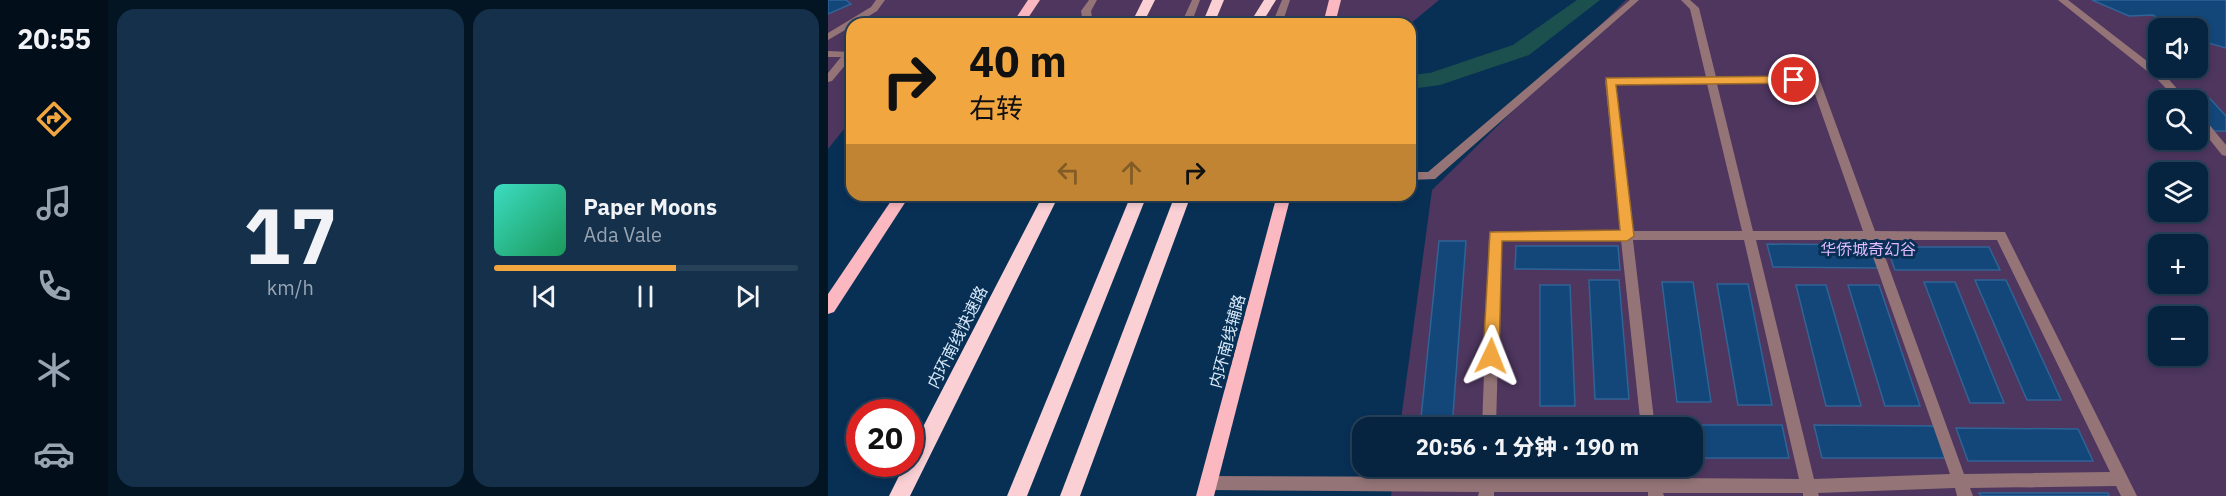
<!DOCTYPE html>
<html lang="zh">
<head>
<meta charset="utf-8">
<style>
  :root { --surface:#062440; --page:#14304b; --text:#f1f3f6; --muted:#98a4b1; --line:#274159; --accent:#f1a63f }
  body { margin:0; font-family:"IBM Plex Sans","Noto Sans SC",sans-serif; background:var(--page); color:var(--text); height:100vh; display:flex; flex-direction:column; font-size:22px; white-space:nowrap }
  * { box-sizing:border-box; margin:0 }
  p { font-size:20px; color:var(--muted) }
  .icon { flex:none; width:33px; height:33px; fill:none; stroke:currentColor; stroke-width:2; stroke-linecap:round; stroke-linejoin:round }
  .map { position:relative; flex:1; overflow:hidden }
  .panel { display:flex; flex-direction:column; gap:9px; padding:9px; background:#031423; width:720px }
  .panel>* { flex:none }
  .hud { position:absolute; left:18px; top:18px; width:570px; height:183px; border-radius:18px; box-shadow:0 3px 9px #0003,0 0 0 2px var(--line); background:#f1a63f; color:#111; overflow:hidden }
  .controls { position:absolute; left:1320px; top:18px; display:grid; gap:12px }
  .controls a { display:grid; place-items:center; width:60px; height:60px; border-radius:12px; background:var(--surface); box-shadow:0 3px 9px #0003,0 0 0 2px var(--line); font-size:30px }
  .speed { position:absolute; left:18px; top:399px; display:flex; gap:12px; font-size:30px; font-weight:700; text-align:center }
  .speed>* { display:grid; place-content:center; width:78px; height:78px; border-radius:50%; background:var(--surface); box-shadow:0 3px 9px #0003,0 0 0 2px var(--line); line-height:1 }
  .speed .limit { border:9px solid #d22; background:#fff; color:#111 }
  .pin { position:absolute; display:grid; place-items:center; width:51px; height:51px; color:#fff; margin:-26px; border:3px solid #fff; border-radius:50%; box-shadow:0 2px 6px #0007 }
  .me { position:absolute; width:66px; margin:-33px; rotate:2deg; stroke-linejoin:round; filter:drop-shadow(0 0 4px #0008) }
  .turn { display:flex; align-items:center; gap:21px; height:126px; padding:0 24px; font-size:27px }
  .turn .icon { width:78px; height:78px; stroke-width:2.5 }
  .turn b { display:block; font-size:42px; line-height:51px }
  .lanes { display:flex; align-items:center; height:57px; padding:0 24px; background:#0003; justify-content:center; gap:30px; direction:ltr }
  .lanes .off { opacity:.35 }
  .panel .widget { flex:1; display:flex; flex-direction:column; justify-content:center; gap:9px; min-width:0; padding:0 21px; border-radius:18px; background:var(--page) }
  .panel .dial { align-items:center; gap:0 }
  .dial b { font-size:78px; line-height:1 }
  .song { display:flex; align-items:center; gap:18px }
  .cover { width:72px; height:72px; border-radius:9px; background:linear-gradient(135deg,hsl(170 70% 55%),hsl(150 70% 35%)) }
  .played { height:6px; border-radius:3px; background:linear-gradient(90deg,var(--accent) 60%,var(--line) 60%) }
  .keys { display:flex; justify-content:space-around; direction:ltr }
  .panel .tiles { flex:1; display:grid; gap:9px; grid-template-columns:repeat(2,1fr) }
  .trip { position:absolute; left:524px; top:417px; width:351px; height:60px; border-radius:18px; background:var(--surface); box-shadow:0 3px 9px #0003,0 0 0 2px var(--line); font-weight:800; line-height:60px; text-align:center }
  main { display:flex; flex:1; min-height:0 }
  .tabs { display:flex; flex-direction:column; width:108px; justify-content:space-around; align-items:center; background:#020e1a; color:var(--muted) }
  .tabs .icon { width:42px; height:42px }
  .tabs .selected { color:var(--accent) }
  .tabs b { font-size:27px; color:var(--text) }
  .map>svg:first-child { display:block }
  .green { fill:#4e365f; fill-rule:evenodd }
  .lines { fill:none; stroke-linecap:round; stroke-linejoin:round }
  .canal { fill:#1c504e; fill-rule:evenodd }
  .building { fill:#134779; stroke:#306396; stroke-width:1.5 }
  .service { fill:#947477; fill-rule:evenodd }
  .primary { fill:#fbb8c0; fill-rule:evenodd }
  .trunk { fill:#fad0d4; fill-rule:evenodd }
  .route { fill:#f1a63f; stroke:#9d6c29; stroke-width:1.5 }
  .labels { text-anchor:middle; stroke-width:6; stroke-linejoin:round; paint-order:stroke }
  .park-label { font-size:16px; fill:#e1bbfc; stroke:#083055 }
  .street-label { font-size:16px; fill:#d8e9fa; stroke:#083055 }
</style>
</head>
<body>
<main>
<nav class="tabs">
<b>20:55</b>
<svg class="icon selected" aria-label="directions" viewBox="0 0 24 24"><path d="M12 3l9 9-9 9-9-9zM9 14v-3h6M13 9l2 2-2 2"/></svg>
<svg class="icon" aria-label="music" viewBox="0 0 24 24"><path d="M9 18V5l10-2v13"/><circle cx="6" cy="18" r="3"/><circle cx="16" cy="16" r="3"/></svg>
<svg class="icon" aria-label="phone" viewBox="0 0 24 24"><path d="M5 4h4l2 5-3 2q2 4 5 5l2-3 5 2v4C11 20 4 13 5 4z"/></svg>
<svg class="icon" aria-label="climate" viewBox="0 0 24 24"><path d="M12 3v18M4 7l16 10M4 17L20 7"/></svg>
<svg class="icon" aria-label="car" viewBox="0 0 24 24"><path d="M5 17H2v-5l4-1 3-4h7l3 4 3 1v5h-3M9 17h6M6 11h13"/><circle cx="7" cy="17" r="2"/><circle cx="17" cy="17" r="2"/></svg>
</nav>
<section class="panel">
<div class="tiles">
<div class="widget dial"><b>17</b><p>km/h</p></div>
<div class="widget">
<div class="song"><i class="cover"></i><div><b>Paper Moons</b><p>Ada Vale</p></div></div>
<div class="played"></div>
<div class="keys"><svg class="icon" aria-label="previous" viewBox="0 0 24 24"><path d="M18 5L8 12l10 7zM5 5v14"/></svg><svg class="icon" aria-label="pause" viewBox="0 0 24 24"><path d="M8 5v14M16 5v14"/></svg><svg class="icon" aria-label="next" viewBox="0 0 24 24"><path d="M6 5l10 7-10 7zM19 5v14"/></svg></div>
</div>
</div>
</section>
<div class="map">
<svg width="1398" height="496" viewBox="0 0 1398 496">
  <rect width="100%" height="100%" fill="#083055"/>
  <g class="green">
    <path d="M 0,0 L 611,0 L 582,24 L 24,24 L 24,119 L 0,149 Z"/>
    <path d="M 798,0 L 1398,0 L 1398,496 L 563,496 L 567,467 L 864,466 L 864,428 L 572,427 L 604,190 ZM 1330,28 L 1370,28 L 1370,68 L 1330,68 ZM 1330,100 L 1370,100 L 1370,140 L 1330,140 ZM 1330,172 L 1370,172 L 1370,212 L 1330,212 ZM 1330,244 L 1370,244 L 1370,284 L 1330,284 ZM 1330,316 L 1370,316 L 1370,356 L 1330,356 Z"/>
  </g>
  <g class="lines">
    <path class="canal" d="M 749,0 L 772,0 L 701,55 L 612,85 L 582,89 L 582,75 L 602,73 L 685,45 Z"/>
  </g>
  <g class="building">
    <path d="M 0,0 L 18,0 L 23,4 L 0,14 Z"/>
    <path d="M 1264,0 L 1398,0 L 1398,48 L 1370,40 L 1370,28 L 1343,28 L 1325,15 L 1301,16 Z"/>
    <path d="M 1375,91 L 1398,116 L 1398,131 L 1386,131 L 1370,113 L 1370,100 L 1359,100 L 1351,92 Z"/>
    <path d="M 611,241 L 638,241 L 624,428 L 592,428 Z"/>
    <path d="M 939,244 L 1041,245 L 1050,268 L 945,267 Z"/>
    <path d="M 688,246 L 790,246 L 792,270 L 687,269 Z"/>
    <path d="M 1059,247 L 1161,247 L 1172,270 L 1067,270 Z"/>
    <path d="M 761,280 L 791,280 L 801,399 L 767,399 Z"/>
    <path d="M 1147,280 L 1178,280 L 1233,400 L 1199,400 Z"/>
    <path d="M 834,282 L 865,282 L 883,402 L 849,402 Z"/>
    <path d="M 1096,282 L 1127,282 L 1176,403 L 1142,403 Z"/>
    <path d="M 889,284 L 920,284 L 944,405 L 910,405 Z"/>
    <path d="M 712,285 L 742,285 L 747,406 L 712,406 Z"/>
    <path d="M 968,285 L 998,285 L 1033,406 L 998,406 Z"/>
    <path d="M 1020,285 L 1051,285 L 1092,406 L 1057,406 Z"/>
    <path d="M 833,425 L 954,425 L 961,458 L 864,458 L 864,428 L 834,428 Z"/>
    <path d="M 986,425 L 1107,426 L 1118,458 L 994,458 Z"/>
    <path d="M 1128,428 L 1250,429 L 1265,461 L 1140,461 Z"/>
    <path d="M 1151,493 L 1280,493 L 1281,496 L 1153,496 Z"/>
  </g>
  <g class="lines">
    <g class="service">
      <path d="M 48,0 L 57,0 L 49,11 L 28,24 L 24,24 L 24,26 L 0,40 L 0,33 L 43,7 Z"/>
      <path d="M 261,0 L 269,0 L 263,11 L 265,24 L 255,24 L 253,11 Z"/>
      <path d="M 364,0 L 372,0 L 363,24 L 353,24 Z"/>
      <path d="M 454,0 L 462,0 L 454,24 L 444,24 Z"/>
      <path d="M 802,0 L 811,0 L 607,179 L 582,180 L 582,172 L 600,172 Z"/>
      <path d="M 853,0 L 862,0 L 871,8 L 888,77 L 991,78 L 1047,231 L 1177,232 L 1309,496 L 1293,496 L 1288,486 L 1142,488 L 1145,496 L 1129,496 L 1127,488 L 990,493 L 991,496 L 975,496 L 975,493 L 835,493 L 836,496 L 820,496 L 820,492 L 666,492 L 666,496 L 650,496 L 651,492 L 380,490 L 375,488 L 373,483 L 375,478 L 380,476 L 651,477 L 652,466 L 666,466 L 666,477 L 818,478 L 817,466 L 831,466 L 833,478 L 971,479 L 916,240 L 805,240 L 827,428 L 813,428 L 793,240 L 673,241 L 668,428 L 654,428 L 661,236 L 663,233 L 667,231 L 793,231 L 777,81 L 782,78 L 878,77 L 862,9 ZM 983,83 L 1035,231 L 925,231 L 889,84 ZM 787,84 L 879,84 L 914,231 L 804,231 ZM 928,240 L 1039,240 L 1122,474 L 986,479 ZM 1051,240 L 1169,240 L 1282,472 L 1136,474 Z"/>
      <path d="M 1230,0 L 1240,0 L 1337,75 L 1359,100 L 1349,100 L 1329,79 Z"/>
      <path d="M 0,51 L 24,52 L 24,57 L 4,81 L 0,82 L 0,73 L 13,57 L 0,57 Z"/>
      <path d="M 1370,115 L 1374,116 L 1398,145 L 1398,156 L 1394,155 L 1370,125 Z"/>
    </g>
    <g class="primary">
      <path d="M 200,0 L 212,0 L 196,24 L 184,24 Z"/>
      <path d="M 501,0 L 513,0 L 507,24 L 495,24 Z"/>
      <path d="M 67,195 L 82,195 L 6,312 L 0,314 L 0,294 Z"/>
      <path d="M 449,195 L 463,195 L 386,496 L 368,496 Z"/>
    </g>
    <g class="trunk">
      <path d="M 315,0 L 327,0 L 315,24 L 303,24 Z"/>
      <path d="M 384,0 L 396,0 L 386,24 L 374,24 Z"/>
      <path d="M 436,0 L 448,0 L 433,24 L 421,24 Z"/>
      <path d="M 215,195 L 231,195 L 82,496 L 61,496 L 77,464 L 82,464 L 82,452 Z"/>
      <path d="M 303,195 L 319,195 L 199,496 L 179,496 Z"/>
      <path d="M 347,195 L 363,195 L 252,496 L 232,496 Z"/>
    </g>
  </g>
  <path class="route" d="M 966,76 L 972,80 L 970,83 L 788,85 L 806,236 L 799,241 L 674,241 L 671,356 L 663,362 L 658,360 L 655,356 L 662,232 L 792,230 L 778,78 Z"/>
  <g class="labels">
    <g class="park-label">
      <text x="1040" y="255">华侨城奇幻谷</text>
    </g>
    <g class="street-label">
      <text transform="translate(129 337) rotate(-63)" y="6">内环南线快速路</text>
      <text transform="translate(399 341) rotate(-75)" y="6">内环南线辅路</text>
    </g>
  </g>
</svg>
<div class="controls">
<a><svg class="icon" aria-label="sound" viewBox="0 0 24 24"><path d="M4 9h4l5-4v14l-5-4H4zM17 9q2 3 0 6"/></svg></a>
<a><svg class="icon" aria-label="search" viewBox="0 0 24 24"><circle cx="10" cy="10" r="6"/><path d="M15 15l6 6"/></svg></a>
<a><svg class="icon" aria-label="layers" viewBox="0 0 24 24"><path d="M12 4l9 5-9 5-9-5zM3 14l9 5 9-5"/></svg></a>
<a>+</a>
<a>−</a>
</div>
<div class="speed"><div class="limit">20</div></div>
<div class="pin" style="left:966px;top:80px;background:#d93025"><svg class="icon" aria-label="arrive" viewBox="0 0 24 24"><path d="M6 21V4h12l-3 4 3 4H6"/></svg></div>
<svg class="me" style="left:663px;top:356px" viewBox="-20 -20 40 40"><path d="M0-17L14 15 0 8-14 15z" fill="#f1a63f" stroke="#fff" stroke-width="4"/></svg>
<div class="trip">20:56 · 1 分钟 · 190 m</div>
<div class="hud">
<div class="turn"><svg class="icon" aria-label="right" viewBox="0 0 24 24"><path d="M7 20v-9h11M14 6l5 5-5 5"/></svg><div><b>40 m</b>右转</div></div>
<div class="lanes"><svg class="icon off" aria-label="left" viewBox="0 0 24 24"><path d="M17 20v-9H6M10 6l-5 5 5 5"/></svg><svg class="icon off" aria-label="ahead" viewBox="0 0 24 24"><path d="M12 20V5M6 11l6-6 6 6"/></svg><svg class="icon" aria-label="right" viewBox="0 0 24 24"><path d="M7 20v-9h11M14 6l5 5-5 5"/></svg></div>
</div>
</div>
</main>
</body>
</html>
